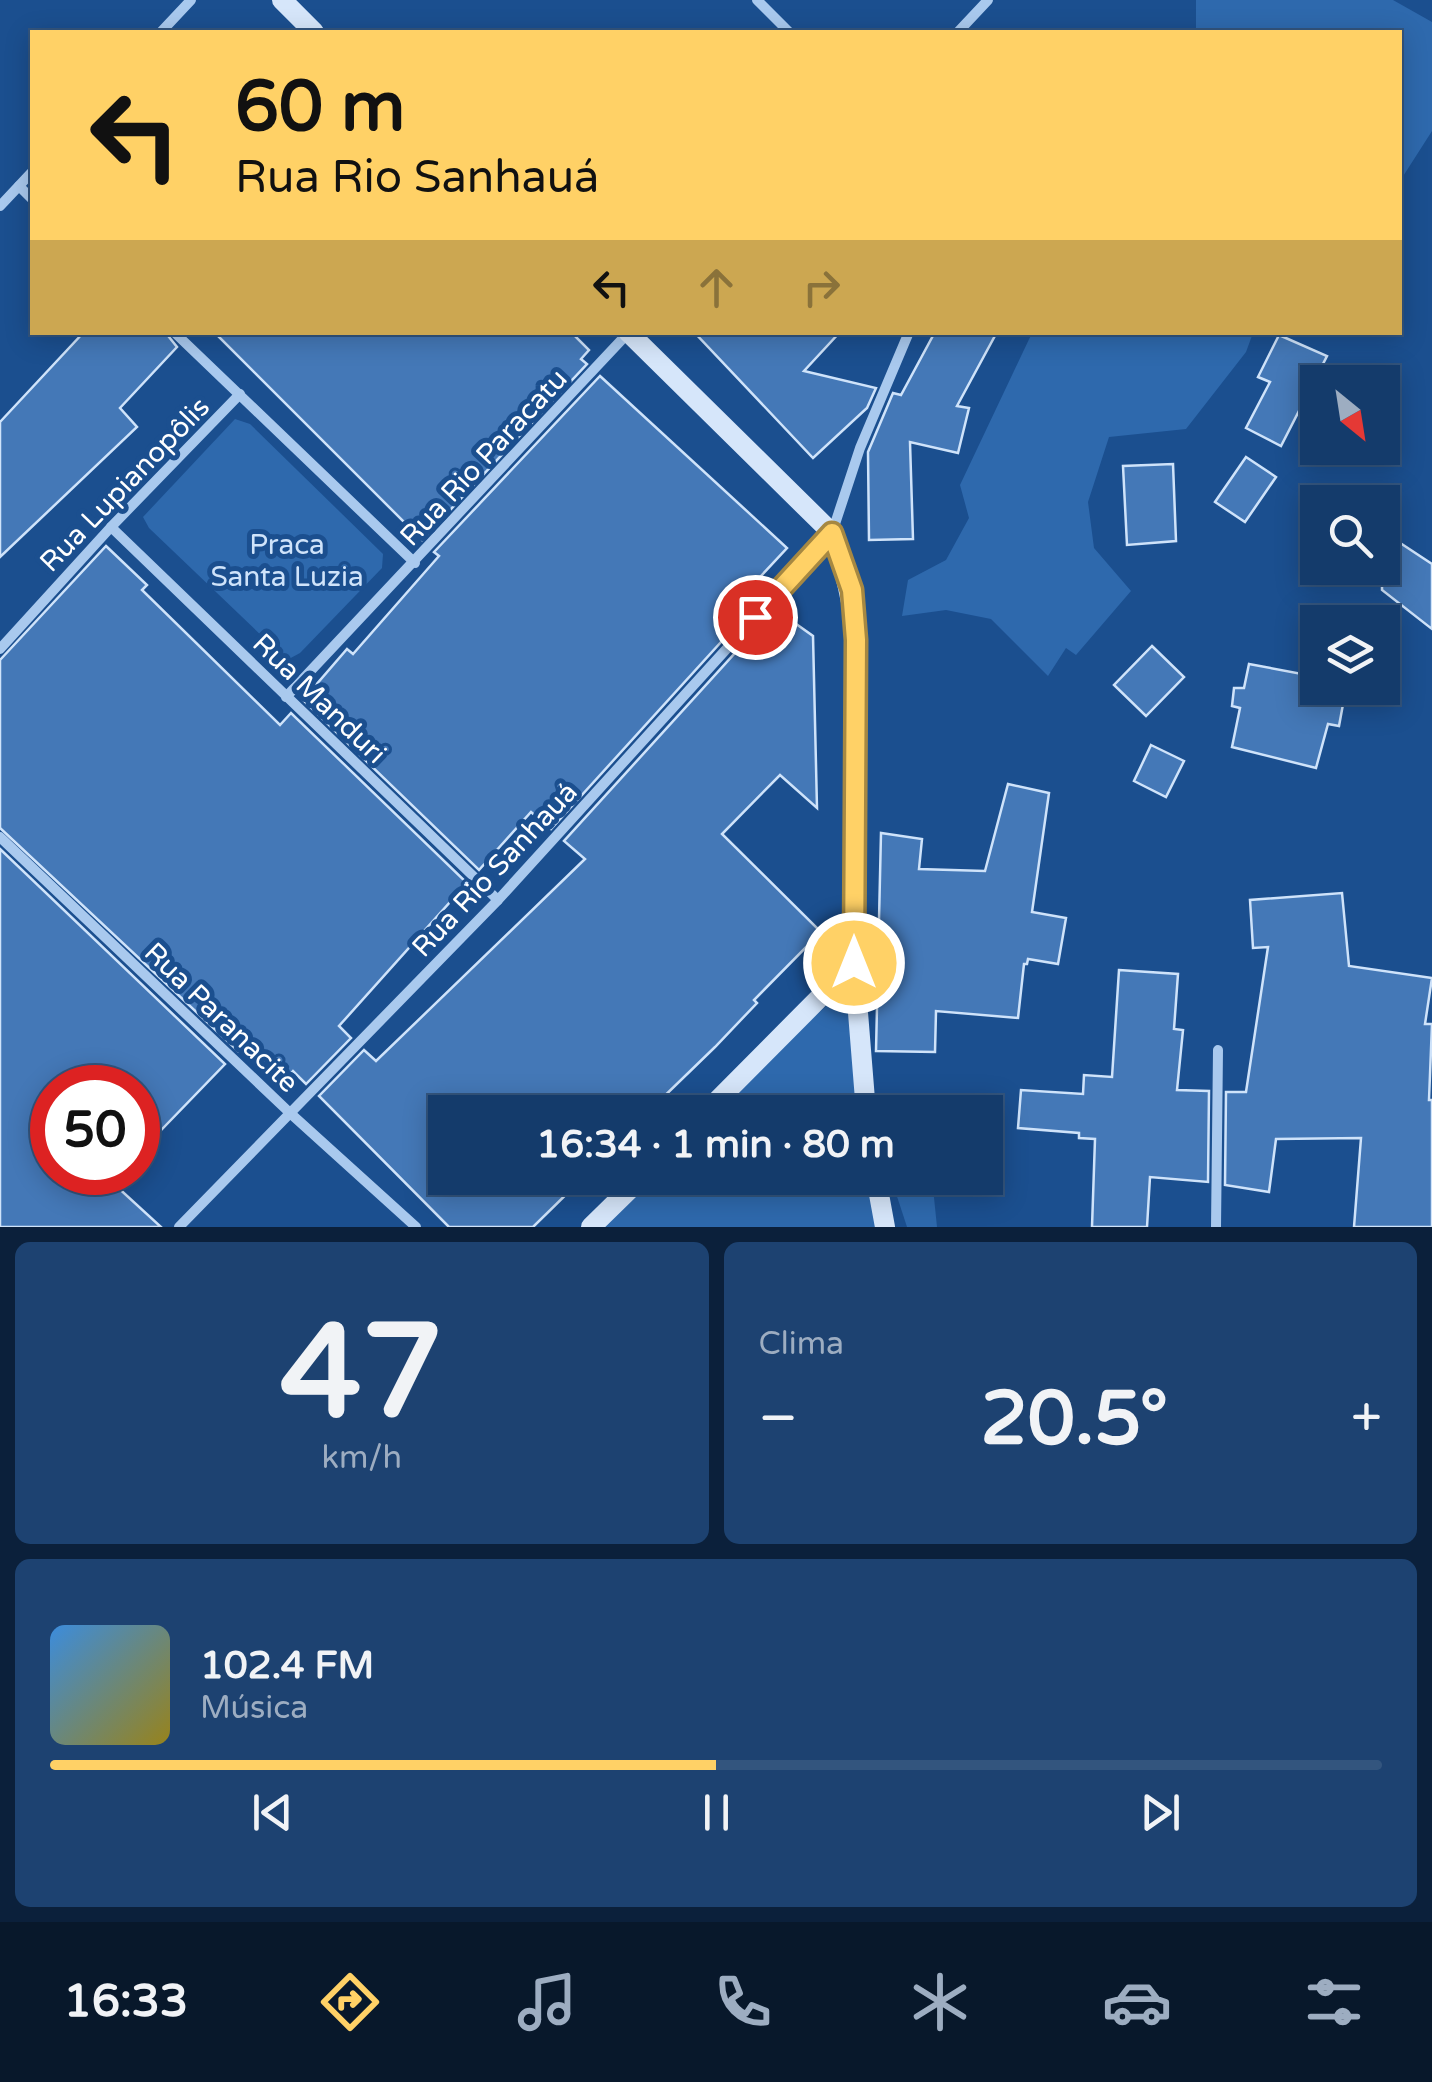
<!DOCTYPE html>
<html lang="pt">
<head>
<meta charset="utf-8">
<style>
  :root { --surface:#143b6b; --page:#1d4271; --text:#f1f3f6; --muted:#9dadc1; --line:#33557e; --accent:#ffd166 }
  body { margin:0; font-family:"Varela Round",sans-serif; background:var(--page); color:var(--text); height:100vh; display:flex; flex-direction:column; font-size:38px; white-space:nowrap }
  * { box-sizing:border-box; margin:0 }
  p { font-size:32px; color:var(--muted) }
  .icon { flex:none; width:55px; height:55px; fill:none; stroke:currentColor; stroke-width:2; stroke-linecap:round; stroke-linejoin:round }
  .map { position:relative; height:1227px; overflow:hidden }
  .details { display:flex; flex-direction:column; gap:15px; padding:15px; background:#0b203b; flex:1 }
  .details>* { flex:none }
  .banner { position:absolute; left:30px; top:30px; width:1372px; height:305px; border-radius:0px; box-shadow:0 5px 25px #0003,0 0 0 2px var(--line); background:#ffd166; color:#111; overflow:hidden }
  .needle { width:65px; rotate:150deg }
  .tools { position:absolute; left:1300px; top:365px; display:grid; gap:20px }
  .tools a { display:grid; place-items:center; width:100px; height:100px; border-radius:0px; background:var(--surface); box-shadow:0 5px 25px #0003,0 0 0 2px var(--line); font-size:50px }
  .speed { position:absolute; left:30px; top:1065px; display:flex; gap:20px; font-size:50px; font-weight:700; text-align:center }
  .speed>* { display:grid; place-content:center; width:130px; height:130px; border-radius:50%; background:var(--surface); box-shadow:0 5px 25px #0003,0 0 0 2px var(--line); line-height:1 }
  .speed .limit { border:15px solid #d22; background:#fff; color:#111 }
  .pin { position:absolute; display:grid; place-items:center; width:85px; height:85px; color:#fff; margin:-42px; border:5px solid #fff; border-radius:50%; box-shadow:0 2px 10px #0007 }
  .me { position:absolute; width:110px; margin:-55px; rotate:0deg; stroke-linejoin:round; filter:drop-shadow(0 0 8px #0008) }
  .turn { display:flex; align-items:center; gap:35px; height:210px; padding:0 40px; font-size:45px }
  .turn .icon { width:130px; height:130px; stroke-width:2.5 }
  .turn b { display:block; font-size:70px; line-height:85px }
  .lanes { display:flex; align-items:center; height:95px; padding:0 40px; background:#0003; justify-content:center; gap:50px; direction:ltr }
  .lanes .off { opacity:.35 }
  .big { font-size:75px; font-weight:700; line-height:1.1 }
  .details .widget { flex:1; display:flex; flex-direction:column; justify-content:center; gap:15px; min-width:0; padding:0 35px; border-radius:15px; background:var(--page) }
  .details .dial { align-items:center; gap:0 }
  .dial b { font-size:130px; line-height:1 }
  .song { display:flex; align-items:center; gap:30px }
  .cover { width:120px; height:120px; border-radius:15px; background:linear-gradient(135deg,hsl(210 70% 55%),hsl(50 70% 35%)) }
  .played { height:10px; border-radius:5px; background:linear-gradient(90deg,var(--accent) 50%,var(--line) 50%) }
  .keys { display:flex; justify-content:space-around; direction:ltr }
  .heat { display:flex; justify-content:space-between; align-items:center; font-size:55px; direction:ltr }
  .details .tiles { flex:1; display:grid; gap:15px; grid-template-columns:1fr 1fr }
  .widget:last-child { grid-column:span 2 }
  .trip { position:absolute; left:428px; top:1095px; width:575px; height:100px; border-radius:0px; background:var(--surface); box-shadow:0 5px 25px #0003,0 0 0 2px var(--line); font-weight:700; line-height:100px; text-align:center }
  .tabs { display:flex; height:160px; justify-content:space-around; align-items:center; background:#08182b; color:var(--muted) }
  .tabs .icon { width:70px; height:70px }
  .tabs .active { color:var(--accent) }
  .tabs b { font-size:45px; color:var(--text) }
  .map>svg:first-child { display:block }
  .green { fill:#2e69ad }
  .building { fill:#4478b7; stroke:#cfe3fa; stroke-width:2.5 }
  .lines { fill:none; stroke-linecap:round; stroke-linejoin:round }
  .street { stroke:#a9c9ee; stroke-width:10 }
  .secondary { stroke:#d6e6fa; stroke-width:20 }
  .route-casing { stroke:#a68842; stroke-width:25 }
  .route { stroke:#ffd166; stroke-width:18 }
  .labels { text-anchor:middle; stroke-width:10; stroke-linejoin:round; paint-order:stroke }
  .street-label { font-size:28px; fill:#fff; stroke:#1b4f8f }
  .park-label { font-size:28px; fill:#cfe3fa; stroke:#1b4f8f }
</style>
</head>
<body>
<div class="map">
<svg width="1432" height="1227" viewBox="0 0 1432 1227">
  <rect width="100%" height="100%" fill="#1b4f8f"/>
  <g class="green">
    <path d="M 1196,0 L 1393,0 L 1432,22 L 1432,131 L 1400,181 L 1400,32 L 1196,32 Z"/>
    <path d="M 1032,333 L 1253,333 L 1246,352 L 1186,429 L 1109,437 L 1088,502 L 1094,548 L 1131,591 L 1076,655 L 1066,648 L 1048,676 L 991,619 L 946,610 L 902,616 L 908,580 L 946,560 L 969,518 L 960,485 Z"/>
    <path d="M 235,419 L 250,424 L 383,554 L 382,568 L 300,653 L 287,660 L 149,528 L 143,517 Z"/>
    <path d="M 846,988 L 862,1112 L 710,1112 Z"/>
    <path d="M 638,1178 L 870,1178 L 878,1227 L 584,1227 Z"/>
    <path d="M 891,1178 L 932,1178 L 937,1227 L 907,1227 Z"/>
  </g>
  <g class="building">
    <path d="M 84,332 L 165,332 L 177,347 L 120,408 L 137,427 L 0,557 L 0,422 Z"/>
    <path d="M 214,332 L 571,332 L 589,350 L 581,359 L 587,364 L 422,540 Z"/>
    <path d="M 694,332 L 840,332 L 804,371 L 876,388 L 867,408 L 813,458 Z"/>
    <path d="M 935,332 L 997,332 L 957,406 L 969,408 L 958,453 L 910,442 L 913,539 L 869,540 L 868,452 L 893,393 L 901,395 Z"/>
    <path d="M 1279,335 L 1327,356 L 1281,446 L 1246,428 L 1270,382 L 1258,377 Z"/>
    <path d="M 600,376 L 787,548 L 748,590 L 761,598 L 551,829 L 531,812 L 479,870 L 303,700 L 347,649 L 353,654 L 439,556 L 434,552 Z"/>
    <path d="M 1246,457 L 1276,477 L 1245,522 L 1215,502 Z"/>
    <path d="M 1173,464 L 1176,541 L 1127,545 L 1123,466 Z"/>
    <path d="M 1382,531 L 1432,564 L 1432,629 L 1382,590 Z"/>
    <path d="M 106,546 L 147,585 L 142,590 L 280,725 L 291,713 L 467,883 L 339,1026 L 351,1038 L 306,1084 L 293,1071 L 285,1080 L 246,1042 L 238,1051 L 0,828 L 0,660 Z"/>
    <path d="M 775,609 L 813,636 L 817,808 L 780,775 L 722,834 L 821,932 L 754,1000 L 757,1003 L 715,1047 L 648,1112 L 445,1112 L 445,1178 L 583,1178 L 533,1227 L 449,1227 L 319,1096 L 364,1050 L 376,1061 L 585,859 L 564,841 Z"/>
    <path d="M 1152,646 L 1184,677 L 1146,716 L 1114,685 Z"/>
    <path d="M 1249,664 L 1318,677 L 1318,688 L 1346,688 L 1339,726 L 1328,724 L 1316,768 L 1232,747 L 1240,708 L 1232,706 L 1234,688 L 1244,688 Z"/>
    <path d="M 1151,745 L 1184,761 L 1166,797 L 1134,781 Z"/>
    <path d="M 1008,784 L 1049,793 L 1032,912 L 1066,918 L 1058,964 L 1028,959 L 1027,964 L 1024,964 L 1018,1018 L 936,1011 L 935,1052 L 876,1051 L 881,833 L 922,839 L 919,869 L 985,871 Z"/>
    <path d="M 0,849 L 225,1064 L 138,1154 L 138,1088 L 52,1088 L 52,1172 L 101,1172 L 161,1227 L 0,1227 Z"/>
    <path d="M 1342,893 L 1349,966 L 1432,978 L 1425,1024 L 1432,1024 L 1429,1100 L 1432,1100 L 1432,1227 L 1354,1227 L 1361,1138 L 1276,1139 L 1269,1192 L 1225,1185 L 1226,1092 L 1246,1092 L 1268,947 L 1253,948 L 1250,900 Z"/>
    <path d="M 1119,970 L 1178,974 L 1174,1029 L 1183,1030 L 1177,1090 L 1209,1091 L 1208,1182 L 1150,1177 L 1147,1227 L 1092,1227 L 1095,1139 L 1079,1138 L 1079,1133 L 1018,1128 L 1021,1090 L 1083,1094 L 1084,1075 L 1112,1077 Z"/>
  </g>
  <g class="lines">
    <g class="street">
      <path d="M 757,0 L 789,32"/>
      <path d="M 161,32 L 191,0"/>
      <path d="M 958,32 L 988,0"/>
      <path d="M 19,186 L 32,199"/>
      <path d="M 0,206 L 32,172"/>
      <path d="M 174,332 L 415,563"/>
      <path d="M 111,527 L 498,900"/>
      <path d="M 0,649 L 111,527 L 240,394"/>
      <path d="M 286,697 L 628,333"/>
      <path d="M 0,837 L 290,1113 L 416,1227"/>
      <path d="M 179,1227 L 498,900 L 832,533 L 860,448 L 909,332"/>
      <path d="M 1216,1227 L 1218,1050"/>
    </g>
    <g class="secondary">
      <path d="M 282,0 L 314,32"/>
      <path d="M 628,332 L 832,533 C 845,569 853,601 856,640 L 854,963 L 866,1112"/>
      <path d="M 706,1112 L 854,963"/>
      <path d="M 876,1178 L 885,1227"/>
      <path d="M 591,1227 L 641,1178"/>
    </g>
  </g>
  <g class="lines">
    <g class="route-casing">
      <path id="route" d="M 755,617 L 832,533 L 852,590 L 856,640 L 854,963"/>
    </g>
    <use href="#route" class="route"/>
  </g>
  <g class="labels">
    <g class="street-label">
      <text transform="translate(483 457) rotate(-47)" y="10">Rua Rio Paracatu</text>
      <text transform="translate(124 484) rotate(-46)" y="10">Rua Lupianopôlis</text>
      <text transform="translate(320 698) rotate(44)" y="10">Rua Manduri</text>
      <text transform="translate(494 869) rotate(-47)" y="10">Rua Rio Sanhauá</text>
      <text transform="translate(222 1017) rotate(44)" y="10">Rua Paranacite</text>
    </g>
    <g class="park-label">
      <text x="287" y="554">Praca<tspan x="287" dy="32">Santa Luzia</tspan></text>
    </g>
  </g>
</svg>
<div class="tools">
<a><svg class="needle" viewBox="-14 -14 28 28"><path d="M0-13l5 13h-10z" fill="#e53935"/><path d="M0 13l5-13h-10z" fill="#9dadc1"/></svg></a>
<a><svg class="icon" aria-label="search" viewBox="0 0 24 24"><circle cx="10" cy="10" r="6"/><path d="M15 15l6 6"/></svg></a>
<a><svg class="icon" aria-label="layers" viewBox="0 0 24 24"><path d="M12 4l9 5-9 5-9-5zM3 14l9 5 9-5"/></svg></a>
</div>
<div class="speed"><div class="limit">50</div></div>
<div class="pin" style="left:755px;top:617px;background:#d93025"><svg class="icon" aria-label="arrive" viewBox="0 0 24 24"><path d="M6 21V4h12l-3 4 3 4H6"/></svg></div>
<svg class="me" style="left:854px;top:963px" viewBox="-20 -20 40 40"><circle r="17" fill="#ffd166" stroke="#fff" stroke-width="3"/><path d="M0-11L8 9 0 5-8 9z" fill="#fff"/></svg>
<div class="trip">16:34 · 1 min · 80 m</div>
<div class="banner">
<div class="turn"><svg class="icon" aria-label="left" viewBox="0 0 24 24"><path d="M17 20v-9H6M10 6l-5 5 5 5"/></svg><div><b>60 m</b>Rua Rio Sanhauá</div></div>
<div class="lanes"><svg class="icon" aria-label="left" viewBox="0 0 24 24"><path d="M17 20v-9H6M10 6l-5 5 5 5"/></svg><svg class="icon off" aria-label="ahead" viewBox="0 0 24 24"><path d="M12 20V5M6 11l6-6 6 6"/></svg><svg class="icon off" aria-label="right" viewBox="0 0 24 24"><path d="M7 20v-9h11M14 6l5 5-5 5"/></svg></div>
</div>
</div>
<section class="details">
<div class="tiles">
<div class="widget dial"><b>47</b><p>km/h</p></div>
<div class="widget"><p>Clima</p>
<div class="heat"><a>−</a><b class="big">20.5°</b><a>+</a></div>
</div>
<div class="widget">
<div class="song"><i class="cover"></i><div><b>102.4 FM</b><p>Música</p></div></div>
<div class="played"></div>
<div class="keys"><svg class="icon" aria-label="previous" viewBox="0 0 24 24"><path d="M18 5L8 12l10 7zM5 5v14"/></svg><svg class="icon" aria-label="pause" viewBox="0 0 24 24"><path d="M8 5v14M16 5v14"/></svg><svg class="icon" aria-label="next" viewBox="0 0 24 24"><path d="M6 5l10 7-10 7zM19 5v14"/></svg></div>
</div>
</div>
</section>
<nav class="tabs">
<b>16:33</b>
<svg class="icon active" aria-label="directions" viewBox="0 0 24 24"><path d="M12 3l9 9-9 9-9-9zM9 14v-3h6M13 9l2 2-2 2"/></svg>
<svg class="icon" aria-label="music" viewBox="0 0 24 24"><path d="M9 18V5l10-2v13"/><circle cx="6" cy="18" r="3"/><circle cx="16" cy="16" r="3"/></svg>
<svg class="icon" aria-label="phone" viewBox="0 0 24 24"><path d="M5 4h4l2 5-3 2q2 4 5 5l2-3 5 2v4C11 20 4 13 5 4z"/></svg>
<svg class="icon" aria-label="climate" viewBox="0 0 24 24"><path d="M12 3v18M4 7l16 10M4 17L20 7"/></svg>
<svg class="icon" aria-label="car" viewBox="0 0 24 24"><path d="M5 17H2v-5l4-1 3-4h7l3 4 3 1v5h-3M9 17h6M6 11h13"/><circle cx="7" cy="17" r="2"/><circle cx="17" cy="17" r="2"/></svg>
<svg class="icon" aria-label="filters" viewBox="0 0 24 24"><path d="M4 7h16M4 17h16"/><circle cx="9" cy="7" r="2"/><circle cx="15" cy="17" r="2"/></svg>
</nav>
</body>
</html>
